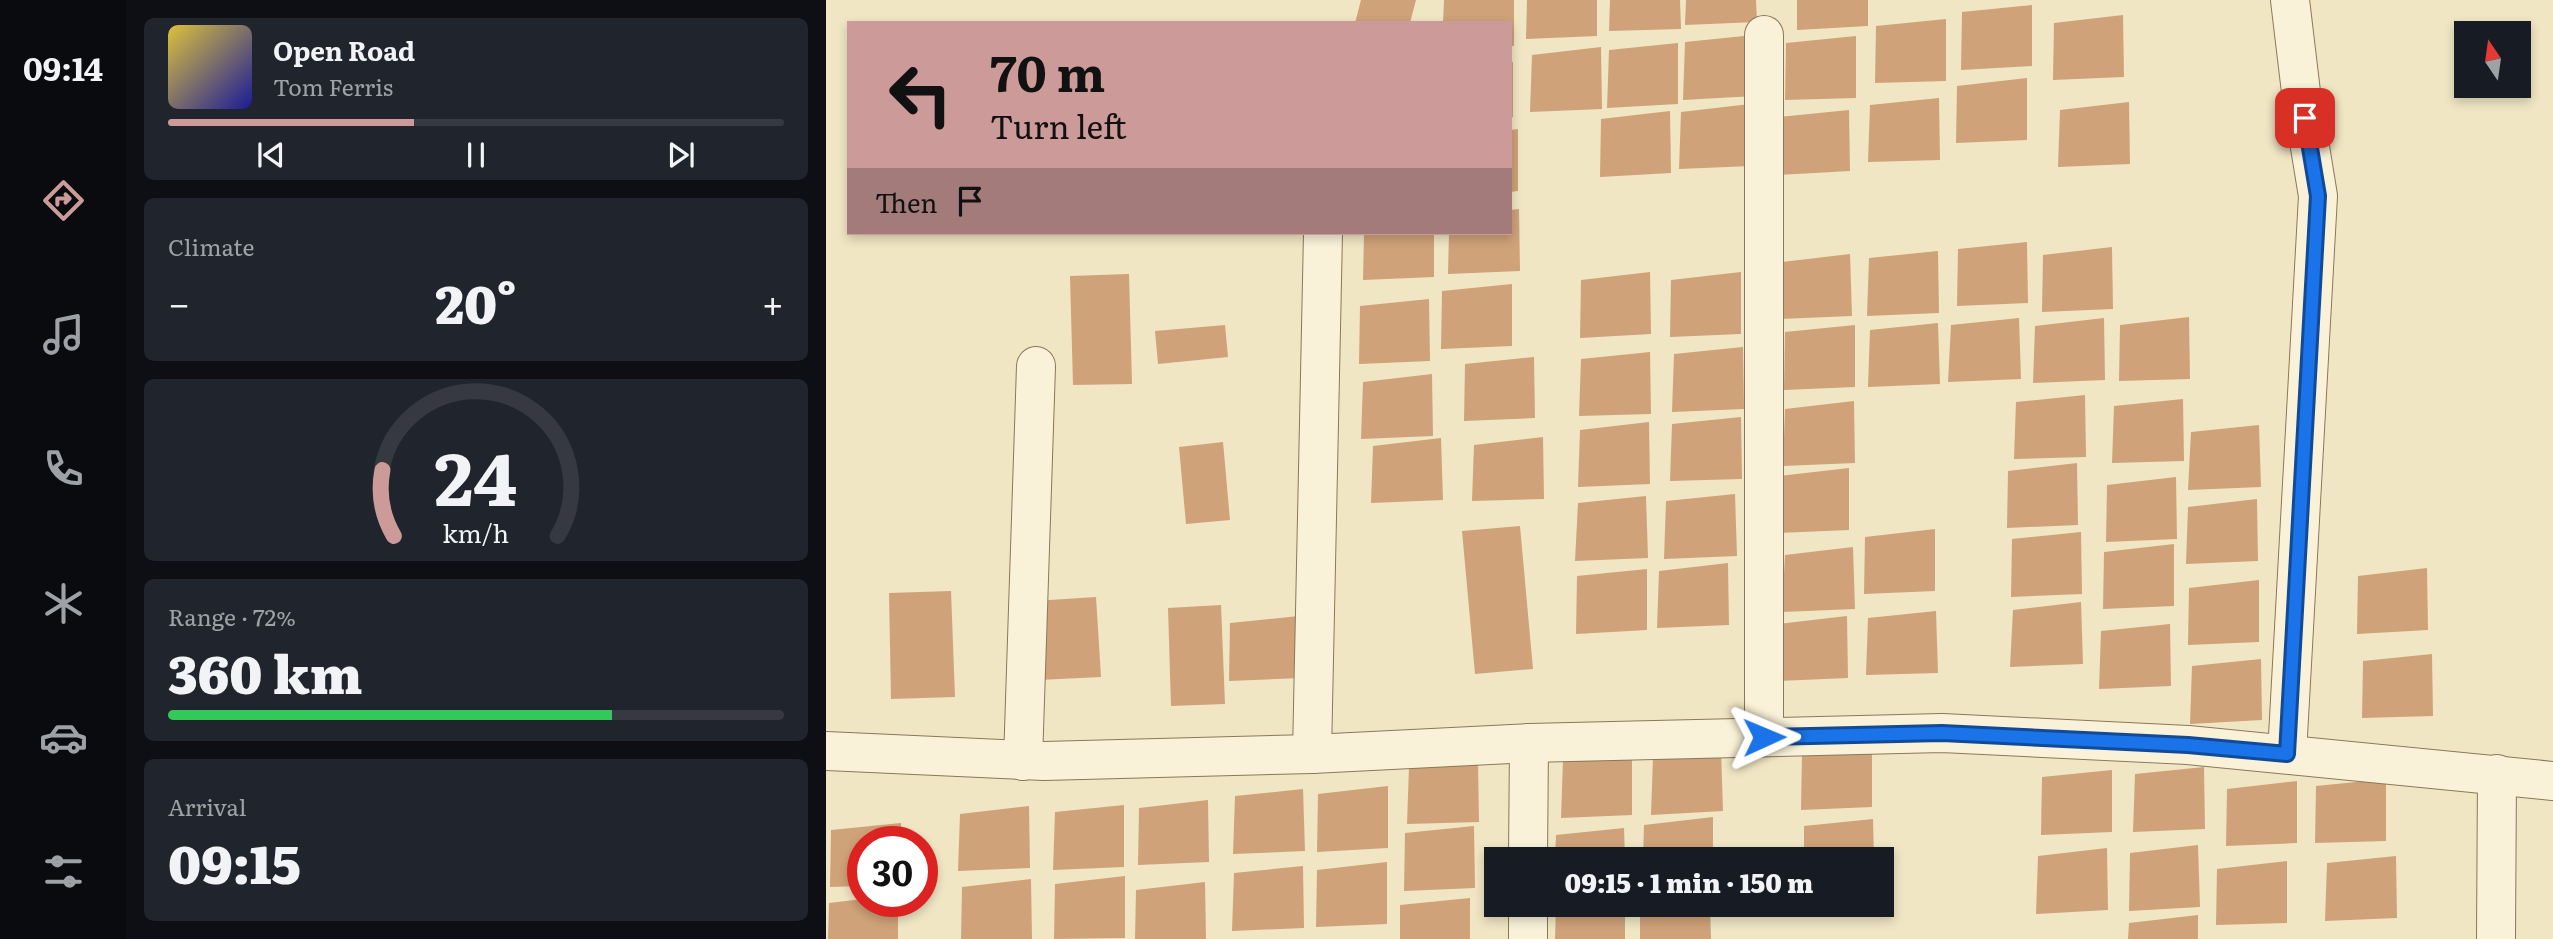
<!DOCTYPE html>
<html lang="en">
<head>
<meta charset="utf-8">
<style>
  :root { --surface:#171b24; --page:#20242c; --text:#f1f3f6; --muted:#9ea1a6; --line:#363941; --accent:#cb9a99 }
  body { margin:0; font-family:Literata,serif; background:var(--page); color:var(--text); height:100vh; display:flex; flex-direction:column; font-size:26px; white-space:nowrap }
  * { box-sizing:border-box; margin:0 }
  p { font-size:23px; color:var(--muted) }
  .icon { flex:none; width:38px; height:38px; fill:none; stroke:currentColor; stroke-width:2; stroke-linecap:round; stroke-linejoin:round }
  .map { position:relative; flex:1; overflow:hidden }
  .details { display:flex; flex-direction:column; gap:18px; padding:18px; background:#0d0f14; width:700px }
  .details>* { flex:none }
  .banner { position:absolute; left:21px; top:21px; width:665px; height:214px; border-radius:0px; box-shadow:0 4px 10px #0003; background:#cb9a99; color:#111; overflow:hidden }
  .needle { width:46px; rotate:347deg }
  .buttons { position:absolute; left:1628px; top:21px; display:grid; gap:14px }
  .buttons a { display:grid; place-items:center; width:77px; height:77px; border-radius:0px; background:var(--surface); box-shadow:0 4px 10px #0003; font-size:35px }
  .speed { position:absolute; left:21px; top:826px; display:flex; gap:14px; font-size:35px; font-weight:700; text-align:center }
  .speed>* { display:grid; place-content:center; width:91px; height:91px; border-radius:50%; background:var(--surface); box-shadow:0 4px 10px #0003; line-height:1 }
  .speed .limit { border:10px solid #d22; background:#fff; color:#111 }
  .pin { position:absolute; display:grid; place-items:center; width:60px; height:60px; color:#fff; margin:-30px; border-radius:14px; box-shadow:0 4px 10px #0006 }
  .me { position:absolute; width:77px; margin:-38px; rotate:89deg; stroke-linejoin:round; filter:drop-shadow(0 0 5px #0008) }
  .turn { display:flex; align-items:center; gap:24px; height:147px; padding:0 28px; font-size:32px }
  .turn .icon { width:91px; height:91px; stroke-width:2.5 }
  .turn b { display:block; font-size:49px; line-height:60px }
  .then { display:flex; align-items:center; height:66px; padding:0 28px; background:#0003; gap:14px; font-size:26px }
  .big { font-size:52px; font-weight:800; line-height:1.1 }
  .details .card { flex:1; display:flex; flex-direction:column; justify-content:center; gap:10px; min-width:0; padding:0 24px; border-radius:10px; background:var(--page) }
  .details .dial { align-items:center; gap:0 }
  .dial svg { height:182px; overflow:visible; fill:none; stroke:var(--line); stroke-width:7; stroke-linecap:round; text-anchor:middle }
  .dial text { fill:var(--text); stroke:none }
  .song { display:flex; align-items:center; gap:21px }
  .cover { width:84px; height:84px; border-radius:10px; background:linear-gradient(135deg,hsl(50 70% 55%),hsl(240 70% 35%)) }
  .played { height:7px; border-radius:4px; background:linear-gradient(90deg,var(--accent) 40%,var(--line) 40%) }
  .keys { display:flex; justify-content:space-around; direction:ltr }
  .heat { display:flex; justify-content:space-between; align-items:center; font-size:38px; direction:ltr }
  .charge { height:10px; border-radius:5px; background:linear-gradient(90deg,#34c759 72%,var(--line) 0) }
  .trip { position:absolute; left:658px; top:847px; width:410px; height:70px; border-radius:0px; background:var(--surface); box-shadow:0 4px 10px #0003; font-weight:800; line-height:70px; text-align:center }
  main { display:flex; flex:1; min-height:0 }
  .menu { display:flex; flex-direction:column; width:126px; justify-content:space-around; align-items:center; background:#090b0e; color:var(--muted) }
  .menu .icon { width:49px; height:49px }
  .menu .on { color:var(--accent) }
  .menu b { font-size:32px; color:var(--text) }
  .map>svg:first-child { display:block }
  .building { fill:#cfa279 }
  .lines { fill:none; stroke-linecap:round; stroke-linejoin:round }
  .street-casing { stroke:#8b775a; stroke-width:40 }
  .street { stroke:#faf2d8; stroke-width:38 }
  .route-casing { stroke:#114b97; stroke-width:18 }
  .route { stroke:#1a73e8; stroke-width:12 }
</style>
</head>
<body>
<main>
<nav class="menu">
<b>09:14</b>
<svg class="icon on" aria-label="directions" viewBox="0 0 24 24"><path d="M12 3l9 9-9 9-9-9zM9 14v-3h6M13 9l2 2-2 2"/></svg>
<svg class="icon" aria-label="music" viewBox="0 0 24 24"><path d="M9 18V5l10-2v13"/><circle cx="6" cy="18" r="3"/><circle cx="16" cy="16" r="3"/></svg>
<svg class="icon" aria-label="phone" viewBox="0 0 24 24"><path d="M5 4h4l2 5-3 2q2 4 5 5l2-3 5 2v4C11 20 4 13 5 4z"/></svg>
<svg class="icon" aria-label="climate" viewBox="0 0 24 24"><path d="M12 3v18M4 7l16 10M4 17L20 7"/></svg>
<svg class="icon" aria-label="car" viewBox="0 0 24 24"><path d="M5 17H2v-5l4-1 3-4h7l3 4 3 1v5h-3M9 17h6M6 11h13"/><circle cx="7" cy="17" r="2"/><circle cx="17" cy="17" r="2"/></svg>
<svg class="icon" aria-label="filters" viewBox="0 0 24 24"><path d="M4 7h16M4 17h16"/><circle cx="9" cy="7" r="2"/><circle cx="15" cy="17" r="2"/></svg>
</nav>
<section class="details">
<div class="card">
<div class="song"><i class="cover"></i><div><b>Open Road</b><p>Tom Ferris</p></div></div>
<div class="played"></div>
<div class="keys"><svg class="icon" aria-label="previous" viewBox="0 0 24 24"><path d="M18 5L8 12l10 7zM5 5v14"/></svg><svg class="icon" aria-label="pause" viewBox="0 0 24 24"><path d="M8 5v14M16 5v14"/></svg><svg class="icon" aria-label="next" viewBox="0 0 24 24"><path d="M6 5l10 7-10 7zM19 5v14"/></svg></div>
</div>
<div class="card"><p>Climate</p>
<div class="heat"><a>−</a><b class="big">20°</b><a>+</a></div>
</div>
<div class="card dial"><svg viewBox="0 0 100 80">
<path d="M14 69A42 42 0 1 1 86 69"/>
<path d="M14 69A42 42 0 0 1 9 40" stroke="#cb9a99"/>
<text x="50" y="56" font-size="32" font-weight="700">24</text>
<text x="50" y="72" font-size="11">km/h</text>
</svg></div>
<div class="card"><p>Range · 72%</p><b class="big">360 km</b><div class="charge"></div></div>
<div class="card"><p>Arrival</p><b class="big">09:15</b></div>
</section>
<div class="map">
<svg width="1727" height="939" viewBox="0 0 1727 939">
  <rect width="100%" height="100%" fill="#f0e6c4"/>
  <g class="building">
    <path d="M 535,0 L 590,0 L 584,23 L 529,23 Z"/>
    <path d="M 618,0 L 688,0 L 688,46 L 684,46 L 684,23 L 617,23 Z"/>
    <path d="M 701,0 L 771,0 L 771,36 L 700,39 Z"/>
    <path d="M 784,0 L 854,0 L 855,29 L 783,31 Z"/>
    <path d="M 860,0 L 930,0 L 931,22 L 859,25 Z"/>
    <path d="M 971,0 L 1042,0 L 1042,26 L 971,30 Z"/>
    <path d="M 1206,5 L 1206,66 L 1135,70 L 1136,12 Z"/>
    <path d="M 1297,15 L 1298,77 L 1227,80 L 1228,23 Z"/>
    <path d="M 1120,19 L 1120,81 L 1049,83 L 1050,26 Z"/>
    <path d="M 928,35 L 929,96 L 857,100 L 859,42 Z"/>
    <path d="M 1030,36 L 1030,98 L 959,100 L 960,43 Z"/>
    <path d="M 852,43 L 852,104 L 781,108 L 783,50 Z"/>
    <path d="M 775,47 L 776,109 L 704,112 L 706,55 Z"/>
    <path d="M 684,62 L 687,62 L 687,117 L 684,118 Z"/>
    <path d="M 1201,78 L 1201,140 L 1130,143 L 1131,86 Z"/>
    <path d="M 1113,98 L 1114,160 L 1042,162 L 1044,105 Z"/>
    <path d="M 1303,102 L 1304,164 L 1232,167 L 1234,110 Z"/>
    <path d="M 924,104 L 925,166 L 853,169 L 855,112 Z"/>
    <path d="M 1023,110 L 1024,171 L 952,175 L 953,117 Z"/>
    <path d="M 844,111 L 845,173 L 774,177 L 775,119 Z"/>
    <path d="M 692,129 L 692,191 L 684,192 L 684,130 Z"/>
    <path d="M 693,209 L 694,271 L 622,274 L 623,233 L 684,233 L 684,210 Z"/>
    <path d="M 538,233 L 608,233 L 608,277 L 537,280 Z"/>
    <path d="M 1201,242 L 1202,303 L 1131,306 L 1132,249 Z"/>
    <path d="M 1286,247 L 1287,309 L 1216,312 L 1217,255 Z"/>
    <path d="M 1112,251 L 1113,313 L 1041,316 L 1043,258 Z"/>
    <path d="M 1024,254 L 1026,316 L 954,319 L 956,262 Z"/>
    <path d="M 824,272 L 825,334 L 754,338 L 755,280 Z"/>
    <path d="M 915,272 L 915,334 L 844,337 L 845,280 Z"/>
    <path d="M 303,274 L 306,384 L 247,385 L 244,276 Z"/>
    <path d="M 686,284 L 686,346 L 615,349 L 616,291 Z"/>
    <path d="M 603,299 L 604,361 L 533,364 L 534,306 Z"/>
    <path d="M 1363,317 L 1364,379 L 1293,381 L 1294,325 Z"/>
    <path d="M 1193,318 L 1195,379 L 1122,382 L 1125,325 Z"/>
    <path d="M 1278,318 L 1279,380 L 1207,383 L 1209,326 Z"/>
    <path d="M 1112,323 L 1114,384 L 1042,387 L 1044,330 Z"/>
    <path d="M 399,325 L 402,357 L 332,364 L 329,331 Z"/>
    <path d="M 1029,325 L 1029,387 L 958,390 L 959,332 Z"/>
    <path d="M 917,347 L 918,409 L 846,412 L 848,354 Z"/>
    <path d="M 824,352 L 825,414 L 753,416 L 755,359 Z"/>
    <path d="M 708,357 L 709,418 L 638,421 L 639,364 Z"/>
    <path d="M 606,374 L 607,436 L 535,439 L 537,382 Z"/>
    <path d="M 1259,395 L 1260,457 L 1188,459 L 1190,402 Z"/>
    <path d="M 1357,399 L 1358,461 L 1286,463 L 1288,406 Z"/>
    <path d="M 1028,401 L 1029,463 L 957,466 L 959,409 Z"/>
    <path d="M 915,417 L 916,479 L 844,481 L 846,424 Z"/>
    <path d="M 823,422 L 824,484 L 752,487 L 754,430 Z"/>
    <path d="M 1433,425 L 1435,487 L 1362,490 L 1365,432 Z"/>
    <path d="M 717,437 L 718,499 L 646,501 L 648,445 Z"/>
    <path d="M 615,438 L 617,500 L 545,503 L 547,446 Z"/>
    <path d="M 397,442 L 404,520 L 360,524 L 353,447 Z"/>
    <path d="M 1251,463 L 1252,525 L 1181,528 L 1182,471 Z"/>
    <path d="M 1023,468 L 1023,530 L 952,533 L 953,476 Z"/>
    <path d="M 1350,477 L 1351,539 L 1280,542 L 1281,485 Z"/>
    <path d="M 909,494 L 911,556 L 838,559 L 840,501 Z"/>
    <path d="M 820,496 L 822,558 L 749,561 L 752,503 Z"/>
    <path d="M 1431,499 L 1432,561 L 1360,564 L 1362,507 Z"/>
    <path d="M 694,526 L 707,669 L 649,674 L 636,531 Z"/>
    <path d="M 1109,529 L 1109,591 L 1038,594 L 1039,537 Z"/>
    <path d="M 1255,532 L 1256,594 L 1185,597 L 1186,539 Z"/>
    <path d="M 1348,544 L 1348,606 L 1277,609 L 1278,552 Z"/>
    <path d="M 1027,547 L 1029,609 L 956,612 L 959,555 Z"/>
    <path d="M 902,563 L 903,625 L 831,628 L 833,571 Z"/>
    <path d="M 1601,568 L 1602,630 L 1531,634 L 1532,576 Z"/>
    <path d="M 821,569 L 821,630 L 750,634 L 751,576 Z"/>
    <path d="M 1433,580 L 1433,642 L 1362,645 L 1363,588 Z"/>
    <path d="M 125,591 L 129,697 L 65,699 L 63,593 Z"/>
    <path d="M 270,597 L 275,677 L 213,680 L 208,601 Z"/>
    <path d="M 1255,602 L 1257,664 L 1184,667 L 1187,610 Z"/>
    <path d="M 395,605 L 399,704 L 345,706 L 342,608 Z"/>
    <path d="M 1110,611 L 1112,673 L 1040,675 L 1042,618 Z"/>
    <path d="M 473,616 L 475,678 L 403,681 L 404,623 Z"/>
    <path d="M 1021,616 L 1022,678 L 950,681 L 952,624 Z"/>
    <path d="M 1344,624 L 1345,686 L 1273,689 L 1275,631 Z"/>
    <path d="M 1606,654 L 1607,716 L 1536,718 L 1537,661 Z"/>
    <path d="M 1435,659 L 1436,720 L 1364,724 L 1366,666 Z"/>
    <path d="M 1046,746 L 1046,807 L 975,810 L 976,752 Z"/>
    <path d="M 895,749 L 897,811 L 825,815 L 827,757 Z"/>
    <path d="M 806,753 L 806,815 L 735,818 L 737,760 Z"/>
    <path d="M 652,760 L 653,822 L 581,824 L 583,767 Z"/>
    <path d="M 1378,767 L 1379,829 L 1307,832 L 1309,774 Z"/>
    <path d="M 1286,770 L 1286,832 L 1215,835 L 1216,777 Z"/>
    <path d="M 1560,779 L 1560,841 L 1489,843 L 1490,786 Z"/>
    <path d="M 1471,781 L 1471,843 L 1400,846 L 1401,789 Z"/>
    <path d="M 562,786 L 562,848 L 491,852 L 492,794 Z"/>
    <path d="M 477,789 L 479,851 L 407,854 L 409,796 Z"/>
    <path d="M 382,800 L 383,862 L 312,865 L 313,808 Z"/>
    <path d="M 298,805 L 298,867 L 227,870 L 229,812 Z"/>
    <path d="M 203,806 L 204,868 L 132,871 L 134,814 Z"/>
    <path d="M 887,817 L 887,859 L 817,859 L 818,825 Z"/>
    <path d="M 1047,819 L 1048,859 L 978,859 L 978,826 Z"/>
    <path d="M 75,823 L 75,842 L 37,842 L 37,886 L 4,887 L 5,830 Z"/>
    <path d="M 648,826 L 649,888 L 578,891 L 579,833 Z"/>
    <path d="M 798,828 L 799,859 L 729,859 L 730,835 Z"/>
    <path d="M 1372,845 L 1374,907 L 1303,911 L 1304,853 Z"/>
    <path d="M 1281,848 L 1282,910 L 1210,914 L 1212,856 Z"/>
    <path d="M 1570,856 L 1571,918 L 1499,921 L 1501,863 Z"/>
    <path d="M 1461,861 L 1461,923 L 1390,925 L 1391,869 Z"/>
    <path d="M 561,862 L 561,924 L 490,927 L 491,870 Z"/>
    <path d="M 477,866 L 478,928 L 406,931 L 408,873 Z"/>
    <path d="M 299,876 L 299,938 L 228,939 L 229,884 Z"/>
    <path d="M 205,879 L 206,939 L 135,939 L 136,887 Z"/>
    <path d="M 379,882 L 380,939 L 309,939 L 310,890 Z"/>
    <path d="M 644,898 L 644,939 L 574,939 L 574,905 Z"/>
    <path d="M 37,899 L 37,901 L 72,901 L 72,939 L 2,939 L 3,903 Z"/>
    <path d="M 730,905 L 799,905 L 799,939 L 729,939 Z"/>
    <path d="M 814,905 L 884,905 L 885,939 L 814,939 Z"/>
    <path d="M 1372,915 L 1372,939 L 1302,939 L 1303,923 Z"/>
  </g>
  <g class="lines">
    <g class="street-casing">
      <g id="street">
        <path d="M 938,737 L 938,35"/>
        <path d="M 0,751 L 218,761 L 486,754 L 703,743 L 1116,733 L 1362,745 L 1727,781"/>
        <path d="M 486,754 L 497,233"/>
        <path d="M 1461,754 L 1492,196 L 1475,92 L 1464,0"/>
        <path d="M 197,761 L 210,366"/>
        <path d="M 702,859 L 703,743"/>
        <path d="M 702,939 L 702,905"/>
        <path d="M 1670,939 L 1671,774"/>
      </g>
    </g>
    <use href="#street" class="street"/>
  </g>
  <g class="lines">
    <g class="route-casing">
      <path id="route" d="M 938,737 L 1116,733 L 1362,745 L 1461,754 L 1492,196 L 1479,118"/>
    </g>
    <use href="#route" class="route"/>
  </g>
</svg>
<div class="buttons">
<a><svg class="needle" viewBox="-14 -14 28 28"><path d="M0-13l5 13h-10z" fill="#e53935"/><path d="M0 13l5-13h-10z" fill="#9ea1a6"/></svg></a>
</div>
<div class="speed"><div class="limit">30</div></div>
<div class="pin" style="left:1479px;top:118px;background:#d93025"><svg class="icon" aria-label="arrive" viewBox="0 0 24 24"><path d="M6 21V4h12l-3 4 3 4H6"/></svg></div>
<svg class="me" style="left:938px;top:737px" viewBox="-20 -20 40 40"><path d="M0-17L14 15 0 8-14 15z" fill="#1a73e8" stroke="#fff" stroke-width="4"/></svg>
<div class="trip">09:15 · 1 min · 150 m</div>
<div class="banner">
<div class="turn"><svg class="icon" aria-label="left" viewBox="0 0 24 24"><path d="M17 20v-9H6M10 6l-5 5 5 5"/></svg><div><b>70 m</b>Turn left</div></div>
<div class="then">Then<svg class="icon" aria-label="arrive" viewBox="0 0 24 24"><path d="M6 21V4h12l-3 4 3 4H6"/></svg></div>
</div>
</div>
</main>
</body>
</html>
